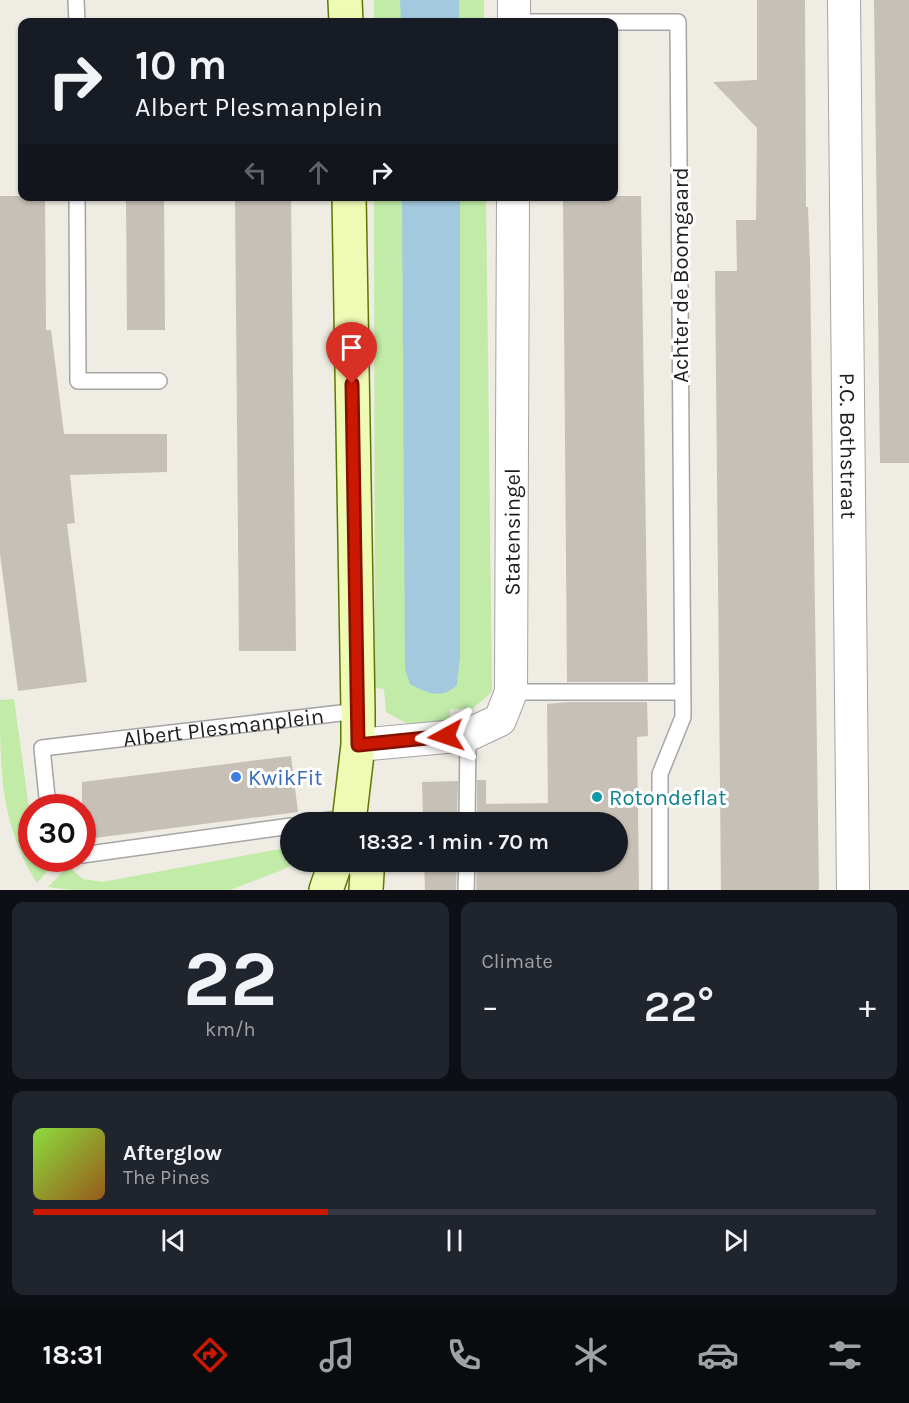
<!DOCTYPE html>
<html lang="en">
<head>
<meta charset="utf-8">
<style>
  :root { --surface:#171b24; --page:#20242c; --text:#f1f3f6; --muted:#9ea1a6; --line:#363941; --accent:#cb1800 }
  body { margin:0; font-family:Karla,sans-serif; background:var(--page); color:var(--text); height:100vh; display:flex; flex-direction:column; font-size:22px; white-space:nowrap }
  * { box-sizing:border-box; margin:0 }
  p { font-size:20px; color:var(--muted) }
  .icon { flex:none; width:33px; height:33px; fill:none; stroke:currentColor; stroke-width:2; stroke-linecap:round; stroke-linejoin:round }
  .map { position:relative; height:890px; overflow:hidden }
  .sheet { display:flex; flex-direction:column; gap:12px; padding:12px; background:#0d0f14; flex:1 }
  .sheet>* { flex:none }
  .top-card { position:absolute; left:18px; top:18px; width:600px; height:183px; border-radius:12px; box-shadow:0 2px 4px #0004; background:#171b24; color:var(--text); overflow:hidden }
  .speed { position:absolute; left:18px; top:794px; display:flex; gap:12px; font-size:30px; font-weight:700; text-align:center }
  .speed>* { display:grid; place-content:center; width:78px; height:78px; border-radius:50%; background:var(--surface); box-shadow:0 2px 4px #0004; line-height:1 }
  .speed .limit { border:9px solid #d22; background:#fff; color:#111 }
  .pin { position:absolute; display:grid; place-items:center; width:51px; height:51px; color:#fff; margin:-62px -26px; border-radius:50% 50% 50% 0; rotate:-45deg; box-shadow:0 0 6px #0007 }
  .pin .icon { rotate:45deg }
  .me { position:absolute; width:66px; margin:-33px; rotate:265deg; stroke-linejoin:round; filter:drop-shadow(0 0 4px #0008) }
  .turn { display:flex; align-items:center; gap:21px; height:126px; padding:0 18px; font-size:27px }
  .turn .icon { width:78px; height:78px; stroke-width:2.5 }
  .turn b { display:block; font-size:42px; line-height:51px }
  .lanes { display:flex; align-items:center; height:57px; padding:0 18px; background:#0003; justify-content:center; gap:30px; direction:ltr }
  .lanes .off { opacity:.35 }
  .big { font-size:45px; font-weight:600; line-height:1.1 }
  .sheet .tile { flex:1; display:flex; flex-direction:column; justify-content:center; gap:9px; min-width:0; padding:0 21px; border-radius:12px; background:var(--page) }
  .sheet .dial { align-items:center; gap:0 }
  .dial b { font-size:78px; line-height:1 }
  .song { display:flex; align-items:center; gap:18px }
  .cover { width:72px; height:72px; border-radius:9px; background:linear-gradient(135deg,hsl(90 70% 55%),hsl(30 70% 35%)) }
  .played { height:6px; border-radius:3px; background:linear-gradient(90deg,var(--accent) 35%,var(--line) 35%) }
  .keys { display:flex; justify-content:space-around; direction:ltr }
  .heat { display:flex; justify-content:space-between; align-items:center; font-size:33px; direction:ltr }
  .sheet .tiles { flex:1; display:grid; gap:12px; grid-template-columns:1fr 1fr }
  .tile:last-child { grid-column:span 2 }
  .trip { position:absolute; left:280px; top:812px; width:348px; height:60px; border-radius:30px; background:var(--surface); box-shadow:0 2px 4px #0004; font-weight:600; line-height:60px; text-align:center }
  .tabs { display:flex; height:96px; justify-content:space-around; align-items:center; background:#090b0e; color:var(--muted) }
  .tabs .icon { width:42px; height:42px }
  .tabs .active { color:var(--accent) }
  .tabs b { font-size:27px; color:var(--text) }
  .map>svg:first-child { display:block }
  .grass { fill:#c1eba7 }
  .water { fill:#a2c9de }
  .building { fill:#c7c0b6 }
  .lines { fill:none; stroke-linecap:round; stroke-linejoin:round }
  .service-casing { stroke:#a5a5a5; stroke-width:18 }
  .minor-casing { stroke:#a5a5a5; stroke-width:34 }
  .secondary-casing { stroke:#5d7702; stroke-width:36 }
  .service { stroke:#fff; stroke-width:15 }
  .minor { stroke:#fff; stroke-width:32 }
  .secondary { stroke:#effbb5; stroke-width:33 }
  .route-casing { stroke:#841000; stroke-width:15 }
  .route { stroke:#cb1800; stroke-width:10 }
  .shop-dot { fill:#3f7fe0; stroke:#fff; stroke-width:2 }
  .culture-dot { fill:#0f9aa8; stroke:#fff; stroke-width:2 }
  .labels { text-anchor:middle; stroke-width:6; stroke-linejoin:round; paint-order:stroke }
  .street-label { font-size:22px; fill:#1e1e1e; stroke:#fff }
  .shop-label { font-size:22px; fill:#366cbe; stroke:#fff; text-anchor:start }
  .culture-label { font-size:22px; fill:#0d838f; stroke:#fff; text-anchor:start }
</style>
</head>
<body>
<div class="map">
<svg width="909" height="890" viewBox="0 0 909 890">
  <rect width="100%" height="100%" fill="#efece3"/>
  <g class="grass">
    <rect x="374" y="0" width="110" height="22"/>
    <path d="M 374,197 L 486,197 L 492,692 L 472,709 L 450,709 L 450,722 L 406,723 L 386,712 L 384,689 L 375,688 Z"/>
    <path d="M 14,699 L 31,823 L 32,858 L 59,858 L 37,883 C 0,824 0,770 0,700 Z"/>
    <path d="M 291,847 L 291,861 L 296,862 L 285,869 L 230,890 L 72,890 L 48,887 L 68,866 L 83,879 L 102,882 Z"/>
  </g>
  <g class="water">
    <path d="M 400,0 L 459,0 L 459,22 L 401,22 Z"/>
    <path d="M 402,197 L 460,197 L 460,656 L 457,685 C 441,700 427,693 410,684 L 405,669 Z"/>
  </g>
  <g class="building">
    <path d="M 757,0 L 805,0 L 806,207 L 808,207 L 810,263 L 819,890 L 721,890 L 715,271 L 737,271 L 736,220 L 756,220 L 757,128 L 713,82 L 757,80 Z"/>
    <path d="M 874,0 L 909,0 L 909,463 L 880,463 Z"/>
    <path d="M 0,196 L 45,196 L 46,330 L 51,330 L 64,434 L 167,434 L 167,472 L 70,475 L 75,523 L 67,524 L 87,682 L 18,691 L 0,554 Z"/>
    <path d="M 126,196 L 164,196 L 165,330 L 127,330 Z"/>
    <path d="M 235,196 L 291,196 L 296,651 L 239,651 Z"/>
    <path d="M 563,196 L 641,196 L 648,682 L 567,682 Z"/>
    <path d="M 568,702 L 647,702 L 648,736 L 637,737 L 639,890 L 476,890 L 477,861 L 618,861 L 618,822 L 477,822 L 477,780 L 486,780 L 486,804 L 548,803 L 547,704 Z"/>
    <path d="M 291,756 L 298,812 L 87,839 L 85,826 L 82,826 L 82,782 Z"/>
    <path d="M 458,781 L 457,822 L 423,822 L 422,782 Z"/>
    <path d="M 424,861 L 457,861 L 456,890 L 425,890 Z"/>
  </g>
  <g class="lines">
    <g class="service-casing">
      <g id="service">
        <path d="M 76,0 L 77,22"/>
        <path d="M 514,22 L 678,22 L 683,717 L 660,774 L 660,890"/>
        <path d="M 77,196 L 78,381 L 159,381"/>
        <path d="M 511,692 L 681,692"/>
        <path id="s1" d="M 48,807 L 42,748 L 358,711"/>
        <path d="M 316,822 L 351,817"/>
        <path d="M 467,822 L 468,735"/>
        <path d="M 82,855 L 291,826"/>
        <path d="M 466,890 L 467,861"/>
      </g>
    </g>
    <g class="minor-casing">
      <g id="minor">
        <path d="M 514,0 L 514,22"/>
        <path id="s2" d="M 844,0 L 853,890"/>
        <path id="s3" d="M 358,745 L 468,735 L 500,720 L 511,692 L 513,196"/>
      </g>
    </g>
    <g class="secondary-casing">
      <g id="secondary">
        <path d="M 345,0 L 346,22"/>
        <path d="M 349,196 L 358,711 L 358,745 L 349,822"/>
        <path d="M 363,861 L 367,873 L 366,890"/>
        <path d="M 326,890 L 336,861"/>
      </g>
    </g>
    <use href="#service" class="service"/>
    <use href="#minor" class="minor"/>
    <use href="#secondary" class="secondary"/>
  </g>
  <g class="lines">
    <g class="route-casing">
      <path id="route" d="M 352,384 L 358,745 L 446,736"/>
    </g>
    <use href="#route" class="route"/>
  </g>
  <circle class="shop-dot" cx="236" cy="777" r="6"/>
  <circle class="culture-dot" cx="597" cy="797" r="6"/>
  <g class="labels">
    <g class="street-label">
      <text transform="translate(680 275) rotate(-90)" y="8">Achter de Boomgaard</text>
      <text dy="8" stroke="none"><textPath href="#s2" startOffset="446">P.C. Bothstraat</textPath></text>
      <text dy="8" stroke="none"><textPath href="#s3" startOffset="336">Statensingel</textPath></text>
      <text dy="8" stroke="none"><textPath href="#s1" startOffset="242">Albert Plesmanplein</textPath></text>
    </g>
    <g class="shop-label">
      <text x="248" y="785">KwikFit</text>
    </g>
    <g class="culture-label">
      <text x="609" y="805">Rotondeflat</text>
    </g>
  </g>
</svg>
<div class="speed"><div class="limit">30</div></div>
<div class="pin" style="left:352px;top:384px;background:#d93025"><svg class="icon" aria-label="arrive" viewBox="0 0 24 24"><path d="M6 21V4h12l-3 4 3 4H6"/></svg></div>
<svg class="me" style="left:446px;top:736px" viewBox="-20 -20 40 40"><path d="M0-17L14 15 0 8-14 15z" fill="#cb1800" stroke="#fff" stroke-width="4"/></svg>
<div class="trip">18:32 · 1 min · 70 m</div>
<div class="top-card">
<div class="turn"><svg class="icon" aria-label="right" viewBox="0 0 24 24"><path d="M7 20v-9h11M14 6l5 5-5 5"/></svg><div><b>10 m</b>Albert Plesmanplein</div></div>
<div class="lanes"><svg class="icon off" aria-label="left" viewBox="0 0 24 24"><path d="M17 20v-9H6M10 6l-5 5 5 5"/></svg><svg class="icon off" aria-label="ahead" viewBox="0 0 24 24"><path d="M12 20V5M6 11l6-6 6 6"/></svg><svg class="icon" aria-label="right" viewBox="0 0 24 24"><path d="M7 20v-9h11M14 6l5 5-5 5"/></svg></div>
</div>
</div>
<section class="sheet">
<div class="tiles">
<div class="tile dial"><b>22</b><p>km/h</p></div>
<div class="tile"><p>Climate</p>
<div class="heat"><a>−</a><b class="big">22°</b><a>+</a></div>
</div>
<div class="tile">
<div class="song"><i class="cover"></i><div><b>Afterglow</b><p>The Pines</p></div></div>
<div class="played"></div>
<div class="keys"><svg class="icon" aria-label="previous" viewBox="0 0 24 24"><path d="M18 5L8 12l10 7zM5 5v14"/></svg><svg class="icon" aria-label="pause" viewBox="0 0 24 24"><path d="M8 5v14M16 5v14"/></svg><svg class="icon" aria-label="next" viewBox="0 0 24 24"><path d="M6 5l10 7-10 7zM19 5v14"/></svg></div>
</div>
</div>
</section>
<nav class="tabs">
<b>18:31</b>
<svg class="icon active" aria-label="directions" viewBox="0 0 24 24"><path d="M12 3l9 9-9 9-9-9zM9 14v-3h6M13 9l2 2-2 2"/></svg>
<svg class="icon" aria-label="music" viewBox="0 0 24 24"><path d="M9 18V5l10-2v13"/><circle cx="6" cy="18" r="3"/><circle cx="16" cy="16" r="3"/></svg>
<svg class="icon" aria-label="phone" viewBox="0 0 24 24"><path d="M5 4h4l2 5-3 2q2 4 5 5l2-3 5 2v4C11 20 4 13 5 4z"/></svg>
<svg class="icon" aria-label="climate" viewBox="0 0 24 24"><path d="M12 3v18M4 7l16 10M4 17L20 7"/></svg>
<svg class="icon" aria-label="car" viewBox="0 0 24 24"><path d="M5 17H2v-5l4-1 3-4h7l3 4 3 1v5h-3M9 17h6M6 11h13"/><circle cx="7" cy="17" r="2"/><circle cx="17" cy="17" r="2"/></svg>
<svg class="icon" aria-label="filters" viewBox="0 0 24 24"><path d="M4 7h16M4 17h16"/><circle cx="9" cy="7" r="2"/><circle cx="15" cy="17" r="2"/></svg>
</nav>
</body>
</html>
